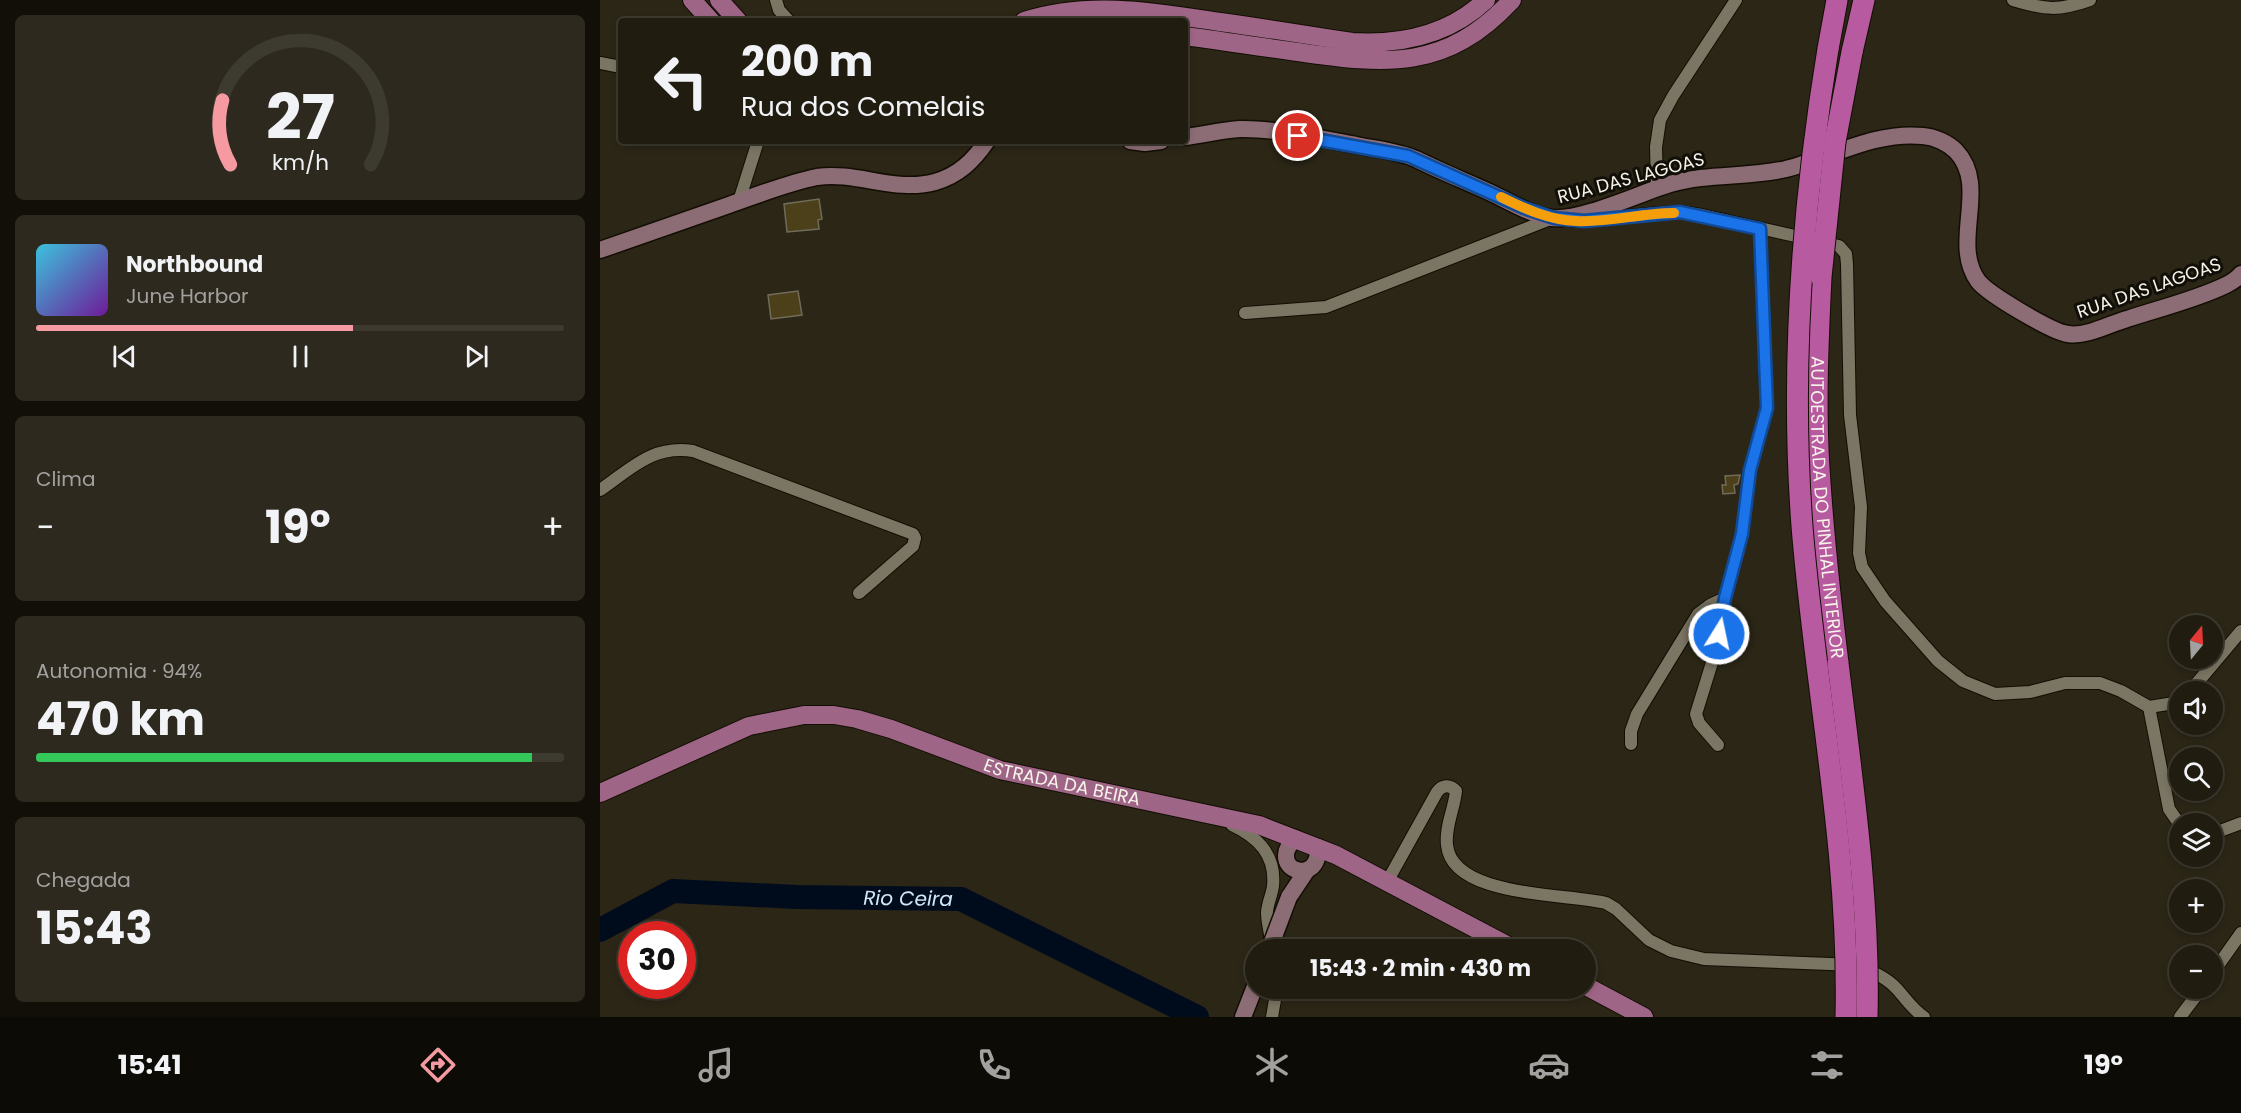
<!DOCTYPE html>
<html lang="pt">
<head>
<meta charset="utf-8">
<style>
  :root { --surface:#201c10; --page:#2d291e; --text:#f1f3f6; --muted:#a2a19f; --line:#3d3a30; --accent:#f49aa0 }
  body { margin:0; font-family:Poppins,sans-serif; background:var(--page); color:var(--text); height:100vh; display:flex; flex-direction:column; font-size:22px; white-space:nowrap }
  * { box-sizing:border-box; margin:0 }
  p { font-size:20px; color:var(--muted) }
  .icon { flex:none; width:33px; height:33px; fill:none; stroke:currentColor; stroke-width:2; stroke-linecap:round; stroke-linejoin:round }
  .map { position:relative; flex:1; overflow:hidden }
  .drawer { display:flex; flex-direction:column; gap:15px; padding:15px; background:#120f09; width:600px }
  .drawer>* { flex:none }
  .banner { position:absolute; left:18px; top:18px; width:570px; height:126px; border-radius:6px; box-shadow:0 3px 9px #0003,0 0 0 2px var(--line); background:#201c10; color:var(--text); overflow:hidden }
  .needle { width:39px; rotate:18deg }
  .buttons { position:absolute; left:1569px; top:615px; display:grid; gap:12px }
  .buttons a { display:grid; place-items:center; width:54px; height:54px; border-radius:50%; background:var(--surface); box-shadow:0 3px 9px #0003,0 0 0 2px var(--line); font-size:30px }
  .speed { position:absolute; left:18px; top:921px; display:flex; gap:12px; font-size:30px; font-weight:700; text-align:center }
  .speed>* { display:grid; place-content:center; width:78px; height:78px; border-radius:50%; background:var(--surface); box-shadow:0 3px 9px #0003,0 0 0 2px var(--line); line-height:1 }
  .speed .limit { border:9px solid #d22; background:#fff; color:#111 }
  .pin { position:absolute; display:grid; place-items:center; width:51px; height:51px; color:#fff; margin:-26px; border:3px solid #fff; border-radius:50%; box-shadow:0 2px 6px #0007 }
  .me { position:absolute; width:66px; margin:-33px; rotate:10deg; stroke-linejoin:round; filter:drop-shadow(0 0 4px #0008) }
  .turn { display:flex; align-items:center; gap:21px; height:126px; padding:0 24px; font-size:27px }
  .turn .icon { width:78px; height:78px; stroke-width:2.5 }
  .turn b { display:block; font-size:42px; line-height:51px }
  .big { font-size:45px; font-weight:700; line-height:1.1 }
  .drawer .tile { flex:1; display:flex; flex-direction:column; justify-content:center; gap:9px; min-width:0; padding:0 21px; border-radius:9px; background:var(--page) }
  .drawer .dial { align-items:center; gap:0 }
  .dial svg { height:156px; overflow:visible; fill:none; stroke:var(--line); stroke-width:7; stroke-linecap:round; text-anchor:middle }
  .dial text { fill:var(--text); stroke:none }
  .song { display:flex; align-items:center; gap:18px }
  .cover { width:72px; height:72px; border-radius:9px; background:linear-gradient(135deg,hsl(190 70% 55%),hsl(280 70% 35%)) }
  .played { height:6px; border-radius:3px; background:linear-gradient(90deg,var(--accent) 60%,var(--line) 60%) }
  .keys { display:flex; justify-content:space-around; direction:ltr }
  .heat { display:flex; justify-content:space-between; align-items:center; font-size:33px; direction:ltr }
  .charge { height:9px; border-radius:4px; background:linear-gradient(90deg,#34c759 94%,var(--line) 0) }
  .trip { position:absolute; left:645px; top:939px; width:351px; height:60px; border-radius:30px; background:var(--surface); box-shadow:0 3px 9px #0003,0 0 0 2px var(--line); font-weight:700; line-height:60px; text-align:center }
  .dock { display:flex; height:96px; justify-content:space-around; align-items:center; background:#0d0b06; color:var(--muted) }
  .dock .icon { width:42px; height:42px }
  .dock .selected { color:var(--accent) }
  .dock b { font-size:27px; color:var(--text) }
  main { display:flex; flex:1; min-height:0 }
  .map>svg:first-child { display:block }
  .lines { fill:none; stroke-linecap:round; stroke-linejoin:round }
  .river { stroke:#000c1c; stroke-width:24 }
  .building { fill:#4c401b; stroke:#716b5a; stroke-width:1.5 }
  .street-casing { stroke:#130e03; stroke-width:14 }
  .secondary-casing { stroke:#130e03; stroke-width:19 }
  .primary-casing { stroke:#130e03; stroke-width:20 }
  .highway-casing { stroke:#130e03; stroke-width:23 }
  .street { stroke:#7b7563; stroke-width:12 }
  .secondary { stroke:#8d6d75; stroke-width:16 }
  .primary { stroke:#9f6587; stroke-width:18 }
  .highway { stroke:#b75a9f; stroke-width:21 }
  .secondary-bridge-casing { stroke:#130e03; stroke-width:19; stroke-linecap:butt }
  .highway-bridge-casing { stroke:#130e03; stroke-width:23; stroke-linecap:butt }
  .secondary-bridge { stroke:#8d6d75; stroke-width:16 }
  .highway-bridge { stroke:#b75a9f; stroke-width:21 }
  .route-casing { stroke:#114b97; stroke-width:15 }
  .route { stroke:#1a73e8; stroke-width:10 }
  .slow { stroke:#f59e0b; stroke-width:10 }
  .labels { text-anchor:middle; stroke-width:6; stroke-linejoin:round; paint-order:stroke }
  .street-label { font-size:18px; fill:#f6f3e9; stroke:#110f08 }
  .water-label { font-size:20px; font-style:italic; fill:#d2e7fa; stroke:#110f08 }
</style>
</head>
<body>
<main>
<section class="drawer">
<div class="tile dial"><svg viewBox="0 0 100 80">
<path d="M14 69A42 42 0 1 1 86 69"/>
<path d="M14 69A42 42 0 0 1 10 36" stroke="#f49aa0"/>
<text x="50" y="56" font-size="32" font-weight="700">27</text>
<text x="50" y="72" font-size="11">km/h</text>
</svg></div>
<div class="tile">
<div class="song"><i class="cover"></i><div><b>Northbound</b><p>June Harbor</p></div></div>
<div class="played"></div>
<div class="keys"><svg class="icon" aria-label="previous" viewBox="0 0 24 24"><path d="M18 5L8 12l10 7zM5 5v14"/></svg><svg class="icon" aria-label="pause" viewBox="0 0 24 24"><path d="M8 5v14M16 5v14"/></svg><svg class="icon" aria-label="next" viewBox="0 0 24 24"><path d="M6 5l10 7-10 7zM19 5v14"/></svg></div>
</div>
<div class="tile"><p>Clima</p>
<div class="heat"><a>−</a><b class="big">19°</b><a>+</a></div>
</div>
<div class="tile"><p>Autonomia · 94%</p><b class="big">470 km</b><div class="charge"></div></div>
<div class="tile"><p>Chegada</p><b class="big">15:43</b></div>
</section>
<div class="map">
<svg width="1641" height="1017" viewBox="0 0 1641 1017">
  <rect width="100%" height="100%" fill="#2b2616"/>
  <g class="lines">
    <path class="river" id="s1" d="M 0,930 L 73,891 L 197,897 L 361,899 L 597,1017"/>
  </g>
  <g class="building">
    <path d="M 219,199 L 222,219 L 218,220 L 219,229 L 187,232 L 184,204 Z"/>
    <path d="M 198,291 L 202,315 L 171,319 L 168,295 Z"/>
    <path d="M 1140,475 L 1138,484 L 1134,485 L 1135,493 L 1123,494 L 1122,485 L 1126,485 L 1125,476 Z"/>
  </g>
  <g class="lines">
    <g class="street-casing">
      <g id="street">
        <path d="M 176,0 L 179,10 L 189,21"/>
        <path d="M 1413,0 C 1445,10 1459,11 1490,0"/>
        <path d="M 0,63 L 21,67"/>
        <path d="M 1057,188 L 1056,147 L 1060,120 L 1073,96 L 1136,0"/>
        <path d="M 139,201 L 158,141"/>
        <path d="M 973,221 L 1058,213 L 1080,212 L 1102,215 L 1239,246 L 1246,254 L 1247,264 L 1250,415 L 1261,507 L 1259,553 L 1262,567 L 1285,601 L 1338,661 L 1363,681 L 1395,694 L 1430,692 L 1465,683 L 1500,683 L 1521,691 L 1549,707 L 1574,703 L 1580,698"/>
        <path d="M 645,313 L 726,307 L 953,218"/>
        <path d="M 0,490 C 32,468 52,445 93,451 L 313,534 L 315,538 L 313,546 L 259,593"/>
        <path d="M 1588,692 L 1597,683 L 1641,631"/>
        <path d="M 1549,707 L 1569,809 L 1580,825"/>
        <path d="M 1031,744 L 1031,731 L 1037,714 L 1098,614 L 1110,605 L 1125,598"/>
        <path d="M 1118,745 L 1099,723 L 1096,714 L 1115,653 L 1125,598 L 1142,534 L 1150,470 L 1167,409 L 1160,229"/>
        <path d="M 632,825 C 658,837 676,855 673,886 C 672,895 667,904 667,913 C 667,922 670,932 671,941"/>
        <path d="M 1612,834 L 1641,823"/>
        <path d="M 787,882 L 837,792 C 842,785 850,784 856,791 C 854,810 845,826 847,845 C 852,898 967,893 1006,903 L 1016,909 L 1049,940 L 1071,951 L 1104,959 L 1256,965 C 1271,971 1286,977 1297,989 C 1306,999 1313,1010 1324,1017"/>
        <path d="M 1612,974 L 1641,933"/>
        <path d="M 672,1017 L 677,988"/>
        <path d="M 1580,1017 L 1602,988"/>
      </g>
    </g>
    <g class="secondary-casing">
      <g id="secondary">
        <path d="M 585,137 C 603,135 622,130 640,129 C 674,128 722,139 756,145 C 776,149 798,151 816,159 C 840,171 865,181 889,192 C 909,201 930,215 952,218 C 981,221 1040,193 1070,184 C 1108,173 1148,178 1186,169 C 1232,157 1275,131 1323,136 C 1335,137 1348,143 1356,151 C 1390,187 1350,242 1378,281 C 1388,294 1452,332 1468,334 C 1487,337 1509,324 1527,319 C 1560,308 1595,300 1626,285 C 1632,282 1637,279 1641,274"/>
        <path d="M 530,141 L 545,143 L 561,141"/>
        <path d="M 0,250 C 43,235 86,220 129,205 C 158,195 187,183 217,177 C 256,171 296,193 335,182 C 359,175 373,161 387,141"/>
        <path d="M 695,838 C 691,843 686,848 686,855 C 685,872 709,877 716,861 C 718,857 718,852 718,847"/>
        <path d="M 689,897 L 707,870"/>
        <path d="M 643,1017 L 656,984"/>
      </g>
    </g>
    <g class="primary-casing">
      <g id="primary">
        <path d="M 92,0 L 111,21"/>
        <path d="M 119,0 L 138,21"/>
        <path d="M 424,21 C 489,0 555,12 620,22 C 664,28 708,35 752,42 C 802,45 849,35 886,0"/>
        <path d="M 585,36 C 623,41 660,47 698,52 C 787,65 846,71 912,0"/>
        <path id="s2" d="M 0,793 L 149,726 L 204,715 L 234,715 L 257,719 L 291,729 L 400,770 L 659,825 L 736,855 L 916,950"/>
        <path d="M 986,986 L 1044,1017"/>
      </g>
    </g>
    <g class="highway-casing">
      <g id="highway">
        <path d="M 1228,49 L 1237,0"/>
        <path d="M 1252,52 L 1264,0"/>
        <path id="s3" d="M 1221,277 C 1218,340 1215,404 1219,468 C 1223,533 1230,598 1238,663"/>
      </g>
    </g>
    <use href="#street" class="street"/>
    <use href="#secondary" class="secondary"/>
    <use href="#primary" class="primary"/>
    <use href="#highway" class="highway"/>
    <g class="secondary-bridge-casing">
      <path id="secondary-bridge" d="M 669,950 L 689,897"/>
    </g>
    <g class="highway-bridge-casing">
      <g id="highway-bridge">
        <path d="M 1228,49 C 1202,207 1190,366 1202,526 C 1215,690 1250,852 1246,1017"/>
        <path d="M 1221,277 L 1235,142 L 1252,52"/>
        <path d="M 1238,663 C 1252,780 1270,899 1267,1017"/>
      </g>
    </g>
    <use href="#secondary-bridge" class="secondary-bridge"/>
    <use href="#highway-bridge" class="highway-bridge"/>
  </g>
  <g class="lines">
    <g class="route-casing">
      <path id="route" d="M 698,136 L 808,156 L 924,208 L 954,218 L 984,221 L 1080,212 L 1160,229 L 1167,408 L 1150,470 L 1142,534 L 1125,598 L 1119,634"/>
    </g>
    <use href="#route" class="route"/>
    <path class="slow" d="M 901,197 C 925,209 949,220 976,221 C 1008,223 1041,213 1074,213"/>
  </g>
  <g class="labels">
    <g class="street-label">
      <text transform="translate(1031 178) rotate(-15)" y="6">RUA DAS LAGOAS</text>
      <text transform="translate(1549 288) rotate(-19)" y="6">RUA DAS LAGOAS</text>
      <text dy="6" stroke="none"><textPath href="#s3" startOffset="231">AUTOESTRADA DO PINHAL INTERIOR</textPath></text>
      <text dy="6" stroke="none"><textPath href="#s2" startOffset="488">ESTRADA DA BEIRA</textPath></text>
    </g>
    <g class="water-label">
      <text dy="7" stroke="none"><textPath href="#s1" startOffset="318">Rio Ceira</textPath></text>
    </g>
  </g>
</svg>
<div class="buttons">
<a><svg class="needle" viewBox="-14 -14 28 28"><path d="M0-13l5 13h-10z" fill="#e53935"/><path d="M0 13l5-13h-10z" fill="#a2a19f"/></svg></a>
<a><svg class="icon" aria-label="sound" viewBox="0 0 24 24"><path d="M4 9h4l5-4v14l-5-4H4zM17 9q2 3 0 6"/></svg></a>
<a><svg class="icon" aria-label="search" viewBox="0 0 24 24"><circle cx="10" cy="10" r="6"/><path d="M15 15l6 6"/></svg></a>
<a><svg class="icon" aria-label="layers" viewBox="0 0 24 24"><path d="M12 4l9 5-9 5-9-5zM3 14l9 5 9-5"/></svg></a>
<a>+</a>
<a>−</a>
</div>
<div class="speed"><div class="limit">30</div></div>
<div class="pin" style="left:698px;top:136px;background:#d93025"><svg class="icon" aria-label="arrive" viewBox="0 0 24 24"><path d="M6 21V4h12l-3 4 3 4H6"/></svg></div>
<svg class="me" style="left:1119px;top:634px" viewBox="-20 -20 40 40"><circle r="17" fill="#1a73e8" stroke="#fff" stroke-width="3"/><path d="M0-11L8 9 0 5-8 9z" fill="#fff"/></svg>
<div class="trip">15:43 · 2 min · 430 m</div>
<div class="banner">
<div class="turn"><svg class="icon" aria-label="left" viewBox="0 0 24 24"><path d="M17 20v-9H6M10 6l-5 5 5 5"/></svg><div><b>200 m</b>Rua dos Comelais</div></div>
</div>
</div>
</main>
<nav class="dock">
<b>15:41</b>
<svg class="icon selected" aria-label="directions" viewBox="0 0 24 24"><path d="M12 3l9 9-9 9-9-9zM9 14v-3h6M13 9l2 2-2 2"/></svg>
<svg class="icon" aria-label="music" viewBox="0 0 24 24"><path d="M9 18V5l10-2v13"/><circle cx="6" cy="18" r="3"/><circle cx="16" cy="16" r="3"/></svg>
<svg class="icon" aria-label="phone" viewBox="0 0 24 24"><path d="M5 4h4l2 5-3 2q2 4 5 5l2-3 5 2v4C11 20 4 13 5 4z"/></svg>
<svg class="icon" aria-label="climate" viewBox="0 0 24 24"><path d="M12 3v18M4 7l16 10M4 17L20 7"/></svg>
<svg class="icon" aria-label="car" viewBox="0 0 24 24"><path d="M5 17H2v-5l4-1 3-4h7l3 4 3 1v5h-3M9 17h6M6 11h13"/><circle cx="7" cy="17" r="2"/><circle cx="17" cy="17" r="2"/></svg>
<svg class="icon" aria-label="filters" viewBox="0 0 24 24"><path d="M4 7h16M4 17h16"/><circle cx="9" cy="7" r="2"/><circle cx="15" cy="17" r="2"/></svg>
<b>19°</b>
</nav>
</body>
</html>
